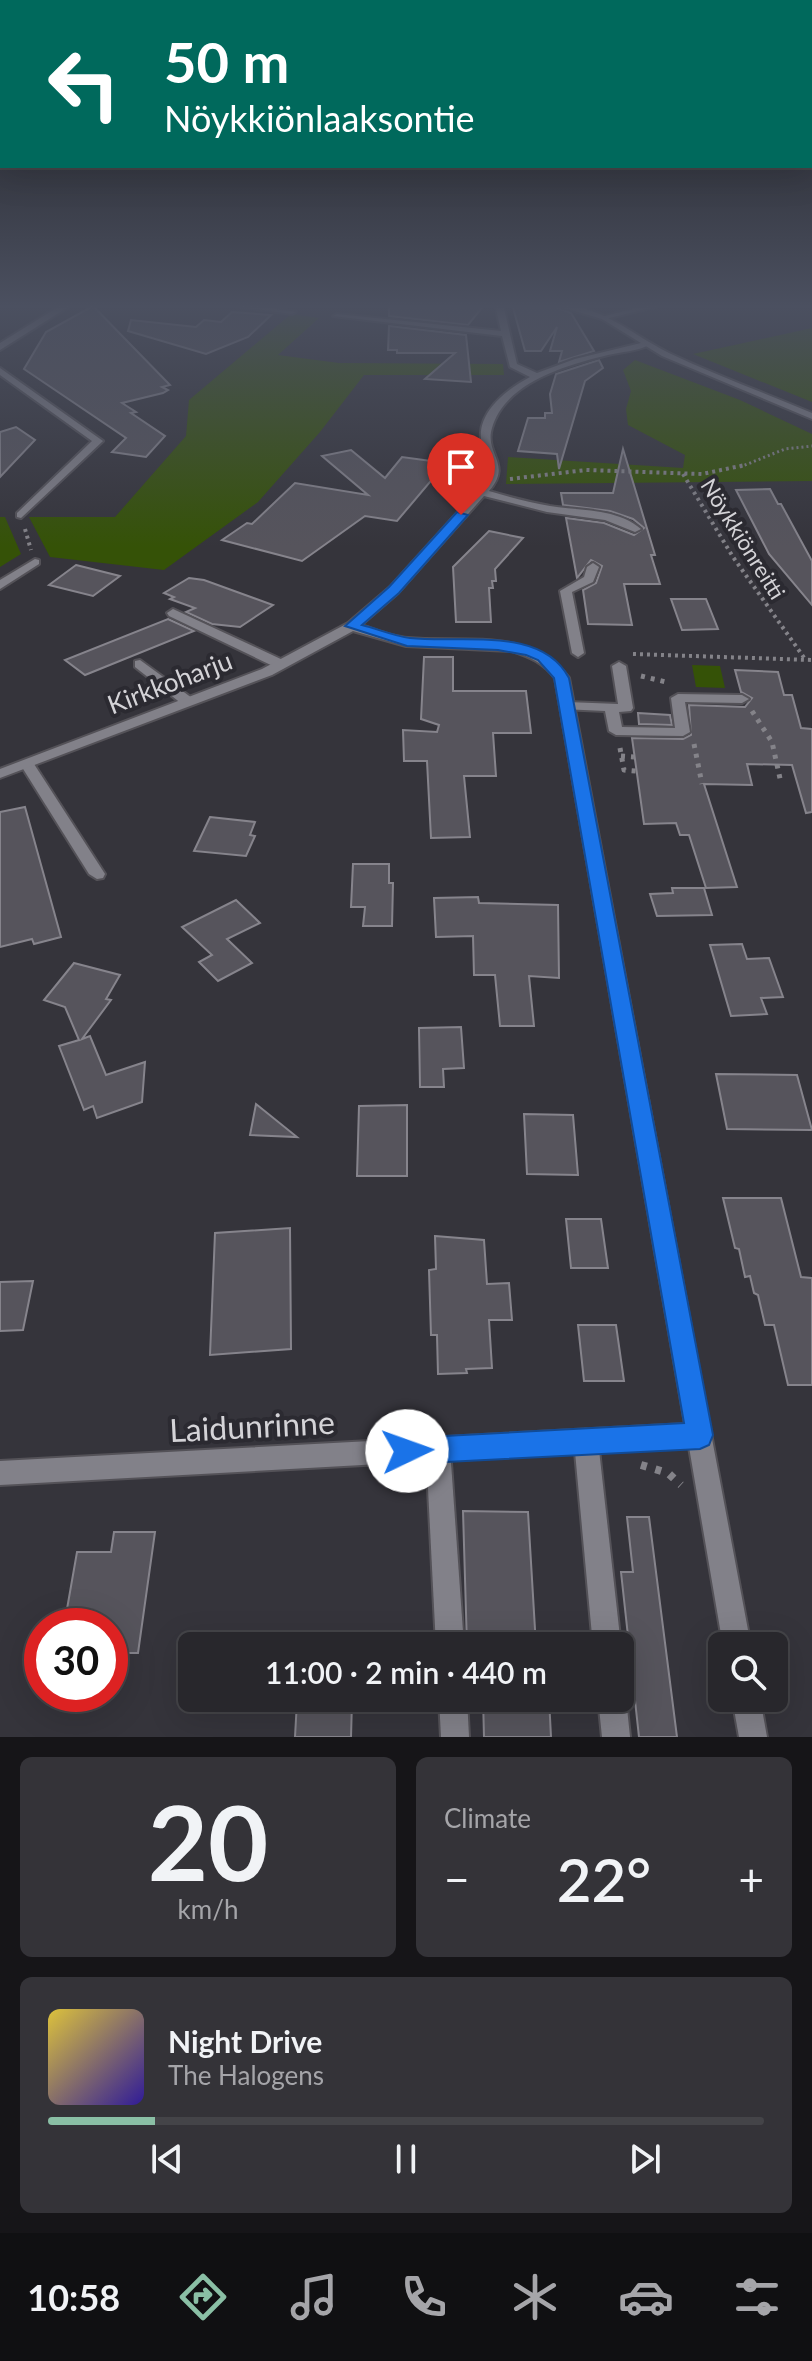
<!DOCTYPE html>
<html lang="en">
<head>
<meta charset="utf-8">
<style>
  :root { --surface:#28272c; --page:#343338; --text:#f1f3f6; --muted:#a5a5a9; --line:#444448; --accent:#8abfa5 }
  body { margin:0; font-family:Lato,sans-serif; background:var(--page); color:var(--text); height:100vh; display:flex; flex-direction:column; font-size:30px; white-space:nowrap }
  * { box-sizing:border-box; margin:0 }
  p { font-size:26px; color:var(--muted) }
  .icon { flex:none; width:44px; height:44px; fill:none; stroke:currentColor; stroke-width:2; stroke-linecap:round; stroke-linejoin:round }
  .map { position:relative; height:1737px; overflow:hidden }
  .panel { display:flex; flex-direction:column; gap:20px; padding:20px; background:#161518; flex:1 }
  .panel>* { flex:none }
  .banner { position:absolute; left:0px; top:0px; width:812px; height:168px; box-shadow:0 8px 32px #0002,0 0 0 2px var(--line); background:#00695c; color:#fff; overflow:hidden }
  .fabs { position:absolute; left:708px; top:1632px; display:grid; gap:16px }
  .fabs a { display:grid; place-items:center; width:80px; height:80px; border-radius:12px; background:var(--surface); box-shadow:0 8px 32px #0002,0 0 0 2px var(--line); font-size:40px }
  .speed { position:absolute; left:24px; top:1608px; display:flex; gap:16px; font-size:40px; font-weight:700; text-align:center }
  .speed>* { display:grid; place-content:center; width:104px; height:104px; border-radius:50%; background:var(--surface); box-shadow:0 8px 32px #0002,0 0 0 2px var(--line); line-height:1 }
  .speed .limit { border:12px solid #d22; background:#fff; color:#111 }
  .pin { position:absolute; display:grid; place-items:center; width:68px; height:68px; color:#fff; margin:-82px -34px; border-radius:50% 50% 50% 0; rotate:-45deg; box-shadow:0 0 8px #0007 }
  .pin .icon { rotate:45deg }
  .me { position:absolute; width:88px; margin:-44px; rotate:87deg; stroke-linejoin:round; filter:drop-shadow(0 0 6px #0008) }
  .turn { display:flex; align-items:center; gap:28px; height:168px; padding:0 32px; font-size:36px }
  .turn .icon { width:104px; height:104px; stroke-width:2.5 }
  .turn b { display:block; font-size:56px; line-height:68px }
  .big { font-size:60px; font-weight:600; line-height:1.1 }
  .panel .tile { flex:1; display:flex; flex-direction:column; justify-content:center; gap:12px; min-width:0; padding:0 28px; border-radius:12px; background:var(--page) }
  .panel .dial { align-items:center; gap:0 }
  .dial b { font-size:104px; line-height:1 }
  .song { display:flex; align-items:center; gap:24px }
  .cover { width:96px; height:96px; border-radius:12px; background:linear-gradient(135deg,hsl(50 70% 55%),hsl(250 70% 35%)) }
  .played { height:8px; border-radius:4px; background:linear-gradient(90deg,var(--accent) 15%,var(--line) 15%) }
  .keys { display:flex; justify-content:space-around; direction:ltr }
  .heat { display:flex; justify-content:space-between; align-items:center; font-size:44px; direction:ltr }
  .panel .tiles { flex:1; display:grid; gap:20px; grid-template-columns:1fr 1fr }
  .tile:last-child { grid-column:span 2 }
  .trip { position:absolute; left:178px; top:1632px; width:456px; height:80px; border-radius:12px; background:var(--surface); box-shadow:0 8px 32px #0002,0 0 0 2px var(--line); font-weight:600; line-height:80px; text-align:center }
  .tabs { display:flex; height:128px; justify-content:space-around; align-items:center; background:#101012; color:var(--muted) }
  .tabs .icon { width:56px; height:56px }
  .tabs .on { color:var(--accent) }
  .tabs b { font-size:36px; color:var(--text) }
  .map>svg:first-child { display:block }
  .green { fill:#355207 }
  .building { fill:#56545c; stroke:#86848c; stroke-width:2 }
  .lines { fill:none; stroke-linecap:round; stroke-linejoin:round }
  .service-casing { stroke:#545258; stroke-width:4 }
  .minor-casing { stroke:#545258; stroke-width:4 }
  .tertiary-casing { stroke:#545258; stroke-width:4 }
  .path-far3 { stroke:#848389; stroke-width:3; stroke-dasharray:2 3; stroke-linecap:butt }
  .path-far2 { stroke:#848389; stroke-width:4; stroke-dasharray:3 4; stroke-linecap:butt }
  .path-far1 { stroke:#848389; stroke-width:5; stroke-dasharray:4 6; stroke-linecap:butt }
  .path { stroke:#848389; stroke-width:8; stroke-dasharray:6 9; stroke-linecap:butt }
  .service { fill:#828189; fill-rule:evenodd }
  .minor { fill:#828189; fill-rule:evenodd }
  .tertiary { fill:#828189; fill-rule:evenodd }
  .route { fill:#1a73e8; stroke:#114b97; stroke-width:2 }
  .labels { text-anchor:middle; stroke-width:8; stroke-linejoin:round; paint-order:stroke }
  .far-street-label { font-size:22px; fill:#d4d3d7; stroke:#2b2a31 }
  .street-label { font-size:26px; fill:#d4d3d7; stroke:#2b2a31 }
  .near-street-label { font-size:32px; fill:#d4d3d7; stroke:#2b2a31 }
</style>
</head>
<body>
<div class="map">
<svg width="812" height="1737" viewBox="0 0 812 1737">
  <rect width="100%" height="100%" fill="#35343b"/>
  <g class="green">
    <path d="M 291,314 L 319,318 L 278,355 L 339,363 L 503,364 L 504,375 L 364,375 L 320,432 L 258,502 L 164,570 L 50,557 L 29,517 L 115,517 L 186,436 L 189,400 Z"/>
    <path d="M 812,328 L 812,402 L 693,354 Z"/>
    <path d="M 635,360 L 740,400 L 812,434 L 812,481 L 506,484 L 508,457 L 683,468 L 685,455 L 628,425 L 626,409 L 631,391 L 623,370 Z"/>
    <path d="M 0,517 L 5,517 L 21,554 L 0,567 Z"/>
    <path d="M 692,665 L 720,666 L 725,688 L 696,687 Z"/>
  </g>
  <g class="building">
    <path d="M 389,304 L 485,304 L 468,325 L 389,316 Z"/>
    <path d="M 512,304 L 548,304 L 571,313 L 594,351 L 559,362 L 562,351 L 550,351 L 557,327 L 541,351 L 525,351 Z"/>
    <path d="M 93,306 L 170,385 L 162,387 L 168,390 L 163,393 L 122,403 L 136,412 L 131,413 L 165,436 L 146,457 L 112,452 L 126,438 L 24,369 L 46,332 Z"/>
    <path d="M 232,312 L 271,315 L 248,337 L 206,354 L 128,331 L 131,320 L 196,327 L 204,320 L 221,322 Z"/>
    <path d="M 389,326 L 466,335 L 471,382 L 425,379 L 455,353 L 397,353 L 397,350 L 388,350 Z"/>
    <path d="M 599,360 L 603,368 L 585,381 L 559,469 L 557,454 L 518,451 L 528,418 L 545,418 L 545,413 L 552,413 L 550,394 L 556,374 Z"/>
    <path d="M 16,427 L 35,440 L 0,477 L 0,432 Z"/>
    <path d="M 623,449 L 655,555 L 651,555 L 660,584 L 624,584 L 632,625 L 588,624 L 583,590 L 596,583 L 602,566 L 591,560 L 577,578 L 566,518 L 604,523 L 634,535 L 644,528 L 633,519 L 610,511 L 563,505 L 561,493 L 613,493 Z"/>
    <path d="M 351,450 L 385,478 L 402,457 L 446,463 L 397,521 L 365,516 L 302,561 L 222,540 L 247,523 L 252,524 L 295,483 L 368,495 L 322,456 Z"/>
    <path d="M 770,489 L 778,504 L 781,504 L 812,561 L 812,605 L 769,554 L 736,490 Z"/>
    <path d="M 489,531 L 523,538 L 495,569 L 496,581 L 492,581 L 493,588 L 489,588 L 491,622 L 456,622 L 453,567 Z"/>
    <path d="M 76,565 L 120,576 L 93,596 L 49,585 Z"/>
    <path d="M 189,578 L 204,580 L 273,605 L 240,627 L 212,624 L 186,612 L 195,608 L 170,599 L 174,597 L 164,593 Z"/>
    <path d="M 671,599 L 706,599 L 718,629 L 682,630 Z"/>
    <path d="M 168,619 L 194,631 L 85,675 L 65,660 Z"/>
    <path d="M 424,657 L 453,657 L 453,691 L 526,691 L 531,733 L 493,733 L 496,776 L 464,776 L 470,837 L 431,838 L 427,761 L 404,761 L 403,730 L 437,732 L 439,725 L 421,719 Z"/>
    <path d="M 735,670 L 778,672 L 784,695 L 792,695 L 801,728 L 812,729 L 812,812 L 806,813 L 792,765 L 747,764 L 752,785 L 704,784 L 737,887 L 706,888 L 689,835 L 680,835 L 676,823 L 644,824 L 632,738 L 683,739 L 691,735 L 689,705 L 745,707 L 752,698 L 741,692 Z"/>
    <path d="M 638,713 L 670,715 L 672,725 L 639,724 Z"/>
    <path d="M 25,807 L 61,937 L 34,944 L 32,939 L 0,947 L 0,812 Z"/>
    <path d="M 210,817 L 255,822 L 250,835 L 255,836 L 246,856 L 194,851 Z"/>
    <path d="M 353,864 L 389,864 L 389,883 L 393,883 L 392,926 L 363,926 L 365,907 L 351,907 Z"/>
    <path d="M 672,888 L 704,888 L 712,915 L 657,916 L 650,894 L 673,893 Z"/>
    <path d="M 478,897 L 479,903 L 558,905 L 559,978 L 529,976 L 534,1026 L 500,1026 L 495,975 L 474,975 L 473,936 L 436,937 L 434,898 Z"/>
    <path d="M 236,900 L 260,923 L 227,939 L 252,963 L 218,981 L 199,962 L 212,955 L 182,927 Z"/>
    <path d="M 742,944 L 747,959 L 769,958 L 783,997 L 761,998 L 767,1014 L 731,1016 L 710,945 Z"/>
    <path d="M 74,963 L 120,975 L 106,999 L 111,1000 L 82,1039 L 90,1036 L 106,1075 L 145,1062 L 142,1102 L 97,1118 L 93,1106 L 84,1110 L 59,1046 L 79,1040 L 65,1007 L 44,1000 Z"/>
    <path d="M 461,1027 L 464,1068 L 443,1069 L 444,1087 L 420,1087 L 419,1028 Z"/>
    <path d="M 716,1074 L 797,1075 L 812,1130 L 727,1129 Z"/>
    <path d="M 256,1104 L 297,1137 L 250,1135 Z"/>
    <path d="M 407,1105 L 407,1176 L 357,1176 L 359,1106 Z"/>
    <path d="M 524,1114 L 573,1115 L 578,1175 L 527,1174 Z"/>
    <path d="M 723,1198 L 781,1198 L 801,1277 L 812,1278 L 812,1385 L 788,1385 L 774,1325 L 765,1325 L 758,1295 L 754,1293 L 750,1276 L 745,1277 L 739,1249 L 735,1248 Z"/>
    <path d="M 566,1219 L 601,1219 L 608,1268 L 571,1268 Z"/>
    <path d="M 290,1228 L 291,1349 L 210,1355 L 215,1233 Z"/>
    <path d="M 435,1236 L 484,1240 L 487,1284 L 509,1283 L 512,1320 L 489,1320 L 492,1368 L 466,1369 L 467,1373 L 438,1374 L 437,1335 L 431,1335 L 429,1270 L 436,1269 Z"/>
    <path d="M 33,1281 L 23,1330 L 0,1331 L 0,1282 Z"/>
    <path d="M 578,1325 L 616,1325 L 624,1381 L 584,1381 Z"/>
    <path d="M 463,1511 L 528,1512 L 536,1646 L 467,1646 Z"/>
    <path d="M 627,1517 L 649,1517 L 677,1737 L 639,1737 L 621,1572 L 633,1572 Z"/>
    <path d="M 114,1532 L 155,1532 L 138,1653 L 110,1653 L 110,1626 L 64,1626 L 77,1552 L 111,1552 Z"/>
    <path d="M 483,1698 L 549,1698 L 551,1737 L 484,1737 Z"/>
    <path d="M 297,1701 L 352,1701 L 351,1737 L 295,1737 Z"/>
  </g>
  <g class="lines">
    <g class="service-casing">
      <g id="service">
        <path d="M 593,563 L 599,567 L 593,582 L 572,592 L 584,653 L 578,657 L 572,653 L 560,591 L 584,577 L 587,567 Z"/>
        <path d="M 173,609 L 285,661 L 287,664 L 280,668 L 275,667 L 169,616 L 167,613 Z"/>
        <path d="M 140,660 L 192,698 L 192,704 L 182,704 L 135,667 L 135,661 Z"/>
        <path d="M 619,662 L 626,666 L 633,708 L 631,711 L 619,712 L 622,727 L 675,728 L 671,698 L 678,694 L 742,695 L 749,699 L 742,703 L 685,702 L 690,732 L 683,736 L 616,735 L 609,731 L 605,711 L 562,709 L 560,706 L 567,702 L 618,704 L 612,666 Z"/>
        <path d="M 27,760 L 34,764 L 105,874 L 103,878 L 97,879 L 89,874 L 20,764 Z"/>
        <path d="M 586,1429 L 595,1433 L 598,1441 L 621,1646 L 620,1647 L 593,1646 L 574,1441 L 577,1433 Z"/>
        <path d="M 438,1437 L 447,1441 L 450,1449 L 464,1646 L 436,1646 L 426,1449 L 429,1441 Z"/>
        <path d="M 620,1687 L 626,1698 L 630,1737 L 602,1737 L 598,1698 L 620,1698 Z"/>
        <path d="M 439,1698 L 467,1698 L 469,1737 L 441,1737 Z"/>
      </g>
    </g>
    <g class="minor-casing">
      <g id="minor">
        <path d="M 63,304 L 73,304 L 0,350 L 0,343 Z"/>
        <path d="M 221,304 L 245,304 L 296,312 L 292,314 Z"/>
        <path d="M 495,304 L 503,304 L 517,364 L 537,373 L 575,359 L 645,342 L 649,345 C 638,351 621,352 608,355 C 567,365 505,382 492,428 C 484,454 513,464 489,491 C 509,497 529,502 550,506 C 580,511 617,508 641,529 L 635,532 L 605,520 L 547,512 L 484,496 L 398,593 L 361,625 C 376,630 392,637 408,638 C 464,643 530,627 569,678 L 751,1646 L 723,1646 L 689,1447 L 0,1485 L 0,1461 L 685,1424 L 555,678 C 543,663 531,657 512,651 L 406,646 L 353,631 L 272,675 L 0,778 L 0,769 L 262,669 L 348,623 L 390,587 L 486,481 C 491,467 486,459 482,445 C 474,414 507,389 530,377 L 510,367 L 502,336 L 333,316 L 337,314 L 501,331 Z"/>
        <path d="M 652,304 L 667,304 L 605,319 L 601,317 Z"/>
        <path d="M 0,368 L 103,441 L 21,518 L 17,517 L 17,513 L 92,441 L 0,375 Z"/>
        <path d="M 35,559 L 39,560 L 39,564 L 0,589 L 0,580 Z"/>
        <path d="M 732,1698 L 760,1698 L 767,1737 L 739,1737 Z"/>
      </g>
    </g>
    <g class="tertiary-casing">
      <path id="tertiary" d="M 551,304 C 602,304 627,332 669,353 C 715,375 765,393 812,413 L 812,419 L 662,356 L 602,319 Z"/>
    </g>
    <path class="path-far3" d="M 740,467 L 785,449 L 812,446"/>
    <g class="path-far2">
      <path d="M 683,474 L 733,557 L 805,659"/>
      <path d="M 510,479 L 586,470 L 702,474 L 745,465"/>
      <path d="M 25,529 L 31,550"/>
      <path d="M 633,654 L 812,660"/>
    </g>
    <g class="path-far1">
      <path d="M 641,676 L 670,683"/>
      <path d="M 752,711 L 772,742 L 781,783"/>
      <path d="M 694,744 L 702,784"/>
      <path d="M 620,748 L 624,770 L 636,771"/>
      <path d="M 621,756 L 634,757"/>
    </g>
    <path class="path" d="M 641,1465 L 668,1473 L 681,1485"/>
    <use href="#service" class="service"/>
    <use href="#minor" class="minor"/>
    <use href="#tertiary" class="tertiary"/>
  </g>
  <linearGradient id="sky" x2="0" y2="1"><stop stop-color="#1d1d20"/><stop offset="0.56" stop-color="#4b5060"/><stop offset="1" stop-color="#4b5060" stop-opacity="0"/></linearGradient>
  <rect width="812" height="547" fill="url(#sky)"/>
  <path class="route" d="M 457,512 L 468,515 L 399,593 L 362,625 C 378,629 394,636 410,638 C 461,644 541,625 569,678 L 713,1435 L 709,1445 L 700,1449 L 407,1464 L 397,1461 L 393,1451 L 397,1441 L 407,1438 L 684,1423 L 554,678 L 538,660 L 526,655 L 498,650 L 407,646 L 345,626 L 389,587 Z"/>
  <g class="labels">
    <g class="far-street-label">
      <text transform="translate(743 539) rotate(58)" y="8">Nöykkiönreitti</text>
    </g>
    <g class="street-label">
      <text transform="translate(170 683) rotate(-21)" y="9">Kirkkoharju</text>
    </g>
    <g class="near-street-label">
      <text transform="translate(252 1427) rotate(-3)" y="11">Laidunrinne</text>
    </g>
  </g>
</svg>
<div class="fabs">
<a><svg class="icon" aria-label="search" viewBox="0 0 24 24"><circle cx="10" cy="10" r="6"/><path d="M15 15l6 6"/></svg></a>
</div>
<div class="speed"><div class="limit">30</div></div>
<div class="pin" style="left:461px;top:515px;background:#d93025"><svg class="icon" aria-label="arrive" viewBox="0 0 24 24"><path d="M6 21V4h12l-3 4 3 4H6"/></svg></div>
<svg class="me" style="left:407px;top:1451px" viewBox="-20 -20 40 40"><circle r="19" fill="#fff"/><path d="M0-13L10 11 0 6-10 11z" fill="#1a73e8"/></svg>
<div class="trip">11:00 · 2 min · 440 m</div>
<div class="banner">
<div class="turn"><svg class="icon" aria-label="left" viewBox="0 0 24 24"><path d="M17 20v-9H6M10 6l-5 5 5 5"/></svg><div><b>50 m</b>Nöykkiönlaaksontie</div></div>
</div>
</div>
<section class="panel">
<div class="tiles">
<div class="tile dial"><b>20</b><p>km/h</p></div>
<div class="tile"><p>Climate</p>
<div class="heat"><a>−</a><b class="big">22°</b><a>+</a></div>
</div>
<div class="tile">
<div class="song"><i class="cover"></i><div><b>Night Drive</b><p>The Halogens</p></div></div>
<div class="played"></div>
<div class="keys"><svg class="icon" aria-label="previous" viewBox="0 0 24 24"><path d="M18 5L8 12l10 7zM5 5v14"/></svg><svg class="icon" aria-label="pause" viewBox="0 0 24 24"><path d="M8 5v14M16 5v14"/></svg><svg class="icon" aria-label="next" viewBox="0 0 24 24"><path d="M6 5l10 7-10 7zM19 5v14"/></svg></div>
</div>
</div>
</section>
<nav class="tabs">
<b>10:58</b>
<svg class="icon on" aria-label="directions" viewBox="0 0 24 24"><path d="M12 3l9 9-9 9-9-9zM9 14v-3h6M13 9l2 2-2 2"/></svg>
<svg class="icon" aria-label="music" viewBox="0 0 24 24"><path d="M9 18V5l10-2v13"/><circle cx="6" cy="18" r="3"/><circle cx="16" cy="16" r="3"/></svg>
<svg class="icon" aria-label="phone" viewBox="0 0 24 24"><path d="M5 4h4l2 5-3 2q2 4 5 5l2-3 5 2v4C11 20 4 13 5 4z"/></svg>
<svg class="icon" aria-label="climate" viewBox="0 0 24 24"><path d="M12 3v18M4 7l16 10M4 17L20 7"/></svg>
<svg class="icon" aria-label="car" viewBox="0 0 24 24"><path d="M5 17H2v-5l4-1 3-4h7l3 4 3 1v5h-3M9 17h6M6 11h13"/><circle cx="7" cy="17" r="2"/><circle cx="17" cy="17" r="2"/></svg>
<svg class="icon" aria-label="filters" viewBox="0 0 24 24"><path d="M4 7h16M4 17h16"/><circle cx="9" cy="7" r="2"/><circle cx="15" cy="17" r="2"/></svg>
</nav>
</body>
</html>
